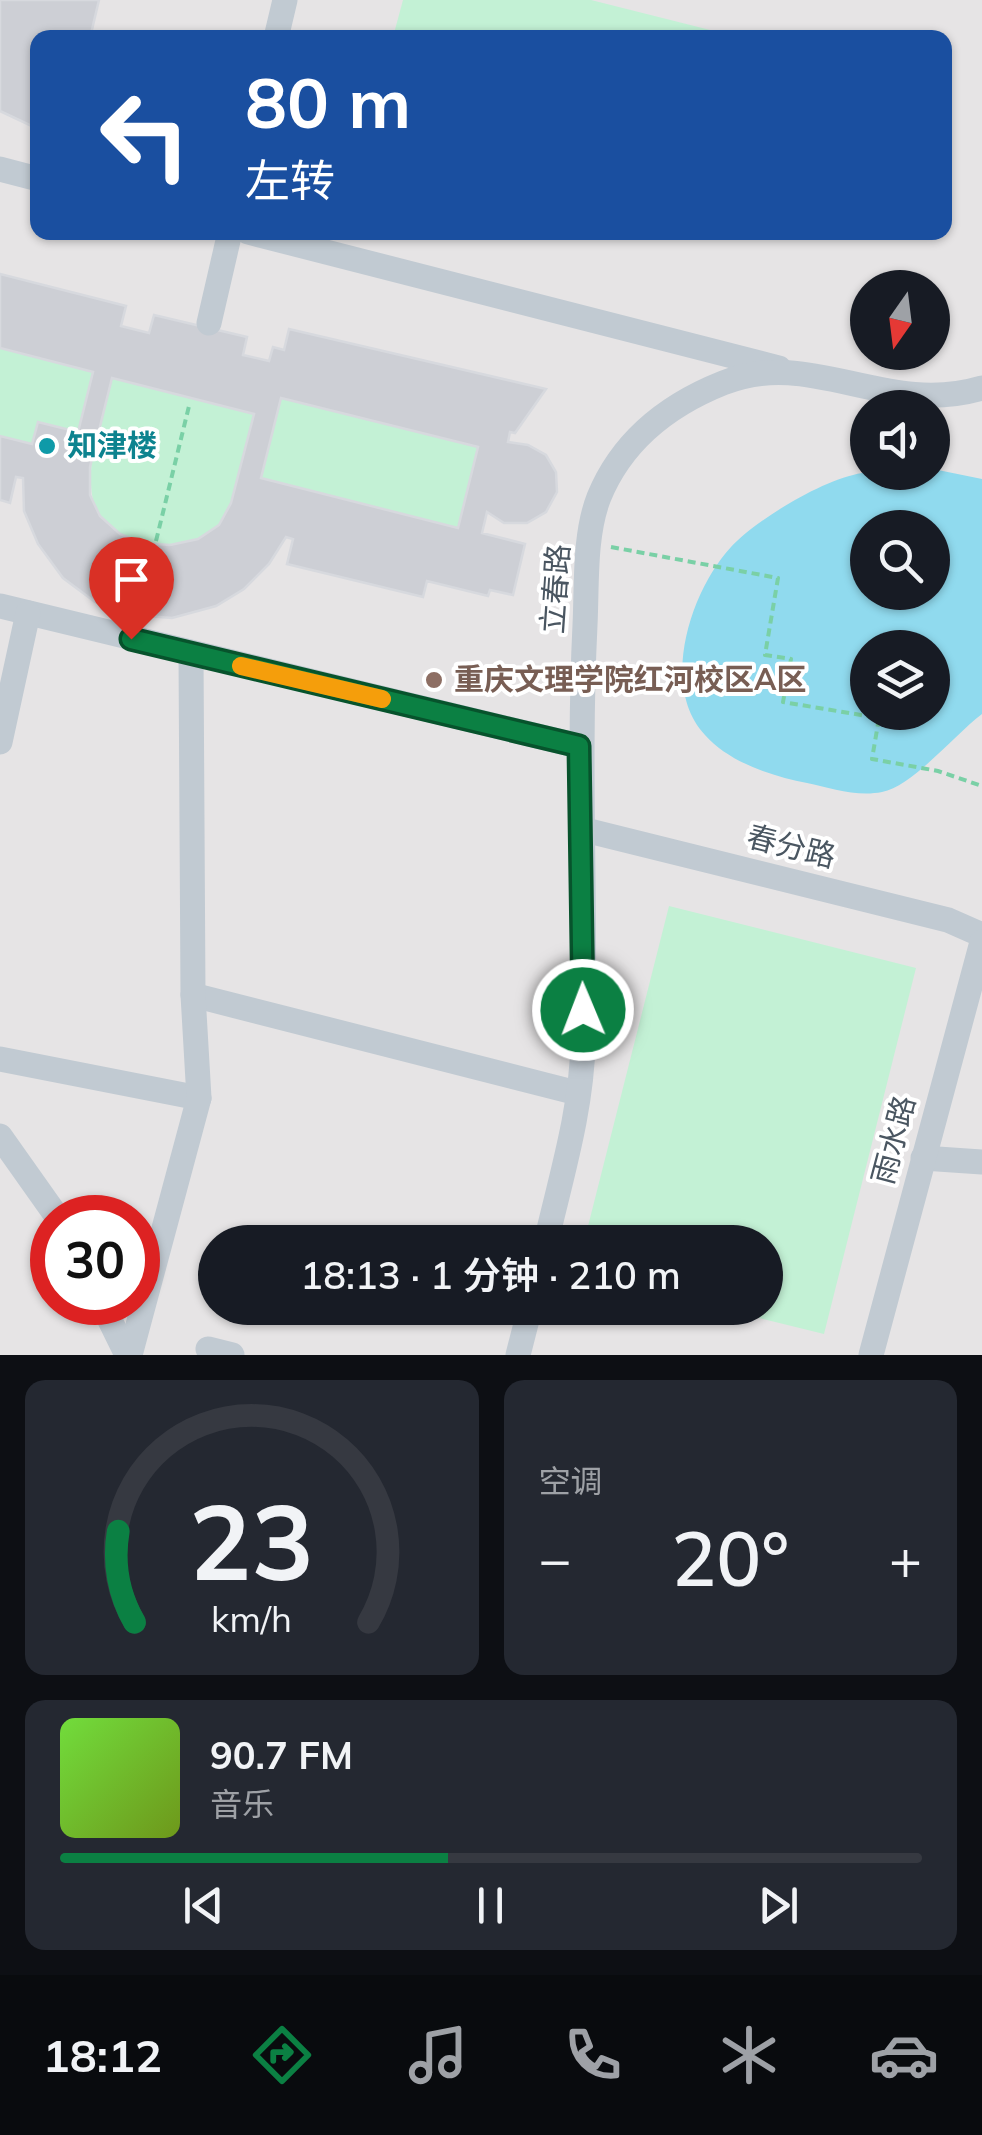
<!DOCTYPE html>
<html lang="zh">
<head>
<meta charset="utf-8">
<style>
  :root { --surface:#171b24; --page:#242831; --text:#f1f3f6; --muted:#9ea1a6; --line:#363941; --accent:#0b8043 }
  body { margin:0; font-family:Mulish,"Noto Sans SC",sans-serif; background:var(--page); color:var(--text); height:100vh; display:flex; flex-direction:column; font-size:38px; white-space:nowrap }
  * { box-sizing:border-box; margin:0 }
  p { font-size:32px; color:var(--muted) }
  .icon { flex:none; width:55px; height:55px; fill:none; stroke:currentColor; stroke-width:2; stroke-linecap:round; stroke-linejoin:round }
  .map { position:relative; height:1355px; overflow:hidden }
  .side { display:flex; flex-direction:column; gap:25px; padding:25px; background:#0d0f14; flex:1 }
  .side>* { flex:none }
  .top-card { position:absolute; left:30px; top:30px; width:922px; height:210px; border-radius:20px; box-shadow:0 2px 8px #0004; background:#1a4fa0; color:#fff; overflow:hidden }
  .needle { width:65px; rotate:194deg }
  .buttons { position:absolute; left:850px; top:270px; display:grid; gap:20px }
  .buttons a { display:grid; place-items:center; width:100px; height:100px; border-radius:50%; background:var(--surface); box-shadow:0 2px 8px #0004; font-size:50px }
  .speed { position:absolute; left:30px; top:1195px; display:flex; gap:20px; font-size:50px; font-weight:700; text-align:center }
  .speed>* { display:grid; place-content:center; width:130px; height:130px; border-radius:50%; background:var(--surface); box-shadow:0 2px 8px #0004; line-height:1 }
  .speed .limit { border:15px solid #d22; background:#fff; color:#111 }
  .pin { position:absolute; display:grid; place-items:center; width:85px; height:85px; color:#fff; margin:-102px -42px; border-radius:50% 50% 50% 0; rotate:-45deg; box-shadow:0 0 10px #0007 }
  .pin .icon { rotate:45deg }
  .me { position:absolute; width:110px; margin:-55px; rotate:359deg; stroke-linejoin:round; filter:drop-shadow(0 0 8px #0008) }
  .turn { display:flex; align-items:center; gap:35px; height:210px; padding:0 50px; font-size:45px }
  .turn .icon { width:130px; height:130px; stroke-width:2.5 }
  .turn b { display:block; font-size:70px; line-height:85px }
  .big { font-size:75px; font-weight:600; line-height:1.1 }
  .side .tile { flex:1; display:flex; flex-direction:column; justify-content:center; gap:15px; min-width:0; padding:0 35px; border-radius:20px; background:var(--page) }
  .side .dial { align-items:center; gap:0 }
  .dial svg { height:260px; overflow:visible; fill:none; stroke:var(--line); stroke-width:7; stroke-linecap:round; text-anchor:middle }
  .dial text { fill:var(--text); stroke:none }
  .song { display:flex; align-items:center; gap:30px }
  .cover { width:120px; height:120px; border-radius:15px; background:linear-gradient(135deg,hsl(100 70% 55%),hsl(80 70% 35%)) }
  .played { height:10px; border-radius:5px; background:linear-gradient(90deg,var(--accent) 45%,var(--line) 45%) }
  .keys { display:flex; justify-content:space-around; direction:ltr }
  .heat { display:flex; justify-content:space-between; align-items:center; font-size:55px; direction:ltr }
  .side .tiles { flex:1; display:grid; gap:25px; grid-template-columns:1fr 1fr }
  .tile:last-child { grid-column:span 2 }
  .trip { position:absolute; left:198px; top:1225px; width:585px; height:100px; border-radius:50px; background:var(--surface); box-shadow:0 2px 8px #0004; font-weight:600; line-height:100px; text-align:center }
  .tab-bar { display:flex; height:160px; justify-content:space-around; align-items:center; background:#090b0e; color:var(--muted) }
  .tab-bar .icon { width:70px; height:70px }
  .tab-bar .active { color:var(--accent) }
  .tab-bar b { font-size:45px; color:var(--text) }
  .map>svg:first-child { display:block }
  .education { fill:#e6e4e5; fill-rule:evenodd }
  .green { fill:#c3f1d5 }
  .water { fill:#90daee; fill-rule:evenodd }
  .building { fill:#cdcfd5; stroke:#d7d9de; stroke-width:2.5; fill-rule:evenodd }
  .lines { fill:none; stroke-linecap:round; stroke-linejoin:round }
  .path { stroke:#7ad0a6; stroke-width:4; stroke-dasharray:8 5; stroke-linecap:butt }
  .minor { stroke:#c1cad2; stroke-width:25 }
  .route-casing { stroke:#07532c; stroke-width:25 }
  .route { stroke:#0b8043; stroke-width:18 }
  .slow { stroke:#f59e0b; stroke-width:18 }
  .culture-dot { fill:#0f9aa8; stroke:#fff; stroke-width:4 }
  .education-dot { fill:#8d6e63; stroke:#fff; stroke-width:4 }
  .labels { text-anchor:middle; stroke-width:8; stroke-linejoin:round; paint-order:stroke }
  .culture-label { font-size:30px; font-weight:bold; fill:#0d838f; stroke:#fff; text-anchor:start }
  .street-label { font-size:30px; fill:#4a5661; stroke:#fff }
  .education-label { font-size:30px; font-weight:bold; fill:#785e54; stroke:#fff; text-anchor:start }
</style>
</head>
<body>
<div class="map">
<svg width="982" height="1355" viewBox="0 0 982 1355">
  <rect width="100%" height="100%" fill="#f5f3f3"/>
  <path class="education" d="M 0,0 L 982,0 L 982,1355 L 0,1355 ZM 38,38 L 945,38 L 945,232 L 38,232 ZM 868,288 L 932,288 L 932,352 L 868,352 ZM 868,408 L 932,408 L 932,472 L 868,472 ZM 868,528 L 932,528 L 932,592 L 868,592 ZM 868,648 L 932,648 L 932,712 L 868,712 ZM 52,1218 L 138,1218 L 138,1302 L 52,1302 ZM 215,1242 L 765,1242 L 765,1308 L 215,1308 Z"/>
  <g class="green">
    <path d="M 403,0 L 591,0 L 738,37 L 393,37 Z"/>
    <path d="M 0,348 L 93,372 L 78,432 L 38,422 L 32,444 L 0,436 Z"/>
    <path d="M 112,378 L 254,414 C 245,446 242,497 220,524 C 205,541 178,546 156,544 C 57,536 96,440 112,378 Z"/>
    <path d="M 281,398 L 478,447 L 458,528 L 261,478 Z"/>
    <path d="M 669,906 L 916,968 L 824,1334 L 718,1308 L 765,1308 L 765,1242 L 584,1242 Z"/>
  </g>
  <path class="water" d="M 933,469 L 982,479 L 982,714 C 954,735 913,786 882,792 C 857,797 830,788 807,783 C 772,776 730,763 705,735 C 659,686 691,590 731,547 C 757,519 824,479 862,473 C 878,470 920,479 933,469 ZM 868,528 L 932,528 L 932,592 L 868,592 ZM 868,648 L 932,648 L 932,712 L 868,712 Z"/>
  <g class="building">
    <path d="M 0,0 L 99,0 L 90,38 L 38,38 L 38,129 L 0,111 Z"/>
    <path d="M 0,274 L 126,306 L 121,326 L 149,333 L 154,315 L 247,337 L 243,355 L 269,361 L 273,347 L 284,350 L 289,329 L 546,389 L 515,433 L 510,432 L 508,442 L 528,445 L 546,455 L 556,472 L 557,492 L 546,512 L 527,523 L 504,523 L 487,512 L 482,533 L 525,544 L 513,595 L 490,590 L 488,596 L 427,581 L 423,597 L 287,564 L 293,539 L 286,537 L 269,564 L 244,589 L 216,606 L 172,618 L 134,615 L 95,602 L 63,578 L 38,544 L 24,511 L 23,478 L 16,477 L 10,503 L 0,500 L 0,436 L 32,444 L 38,422 L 78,432 L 93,372 L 0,348 ZM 112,378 L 254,414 L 231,503 L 219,525 L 198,539 L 170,545 L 142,543 L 120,534 L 100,516 L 90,495 L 90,467 ZM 281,398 L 478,447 L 458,528 L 261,478 Z"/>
  </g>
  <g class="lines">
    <g class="path">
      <path d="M 156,541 L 190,402"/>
      <path d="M 611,547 L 778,578 L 765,655 L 791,659 L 783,702 L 879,718 L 872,759 L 938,771 L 982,786"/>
    </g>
    <g class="minor">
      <path d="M 276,38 L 285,0"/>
      <path d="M 0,169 L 38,179"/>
      <path d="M 248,232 L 779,368"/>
      <path d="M 209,323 L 230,232"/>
      <path d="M 0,606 L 579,746"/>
      <path d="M 0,742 L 28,613"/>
      <path d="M 581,829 L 948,920 L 982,935"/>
      <path d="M 193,995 L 577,1093"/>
      <path d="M 0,1059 L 199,1098"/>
      <path d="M 0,1136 L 58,1218"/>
      <path d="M 923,1158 L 982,1162"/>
      <path d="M 546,1242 C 561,1177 582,1109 583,1042 C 586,903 578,764 585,625 C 587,585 584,535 599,497 C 622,441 668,405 723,383 C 811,347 885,417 982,388"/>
      <path d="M 101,1302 L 127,1355"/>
      <path d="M 208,1349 L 232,1355"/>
      <path d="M 130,1355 L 199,1098 L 193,995 L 191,654"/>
      <path d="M 518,1355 L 530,1308"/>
      <path d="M 871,1355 L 982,942"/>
    </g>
  </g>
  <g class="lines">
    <g class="route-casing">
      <path id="route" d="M 131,639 L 579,746 L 583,1010"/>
    </g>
    <use href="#route" class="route"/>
    <path class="slow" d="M 241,666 L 382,699"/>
  </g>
  <circle class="culture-dot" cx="47" cy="446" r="10"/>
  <circle class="education-dot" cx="434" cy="680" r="10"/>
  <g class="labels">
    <g class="culture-label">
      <text x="67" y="456">知津楼</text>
    </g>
    <g class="street-label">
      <text transform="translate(556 589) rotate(-86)" y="10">立春路</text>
      <text transform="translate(791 847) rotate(14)" y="10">春分路</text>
      <text transform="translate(894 1140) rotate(-75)" y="10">雨水路</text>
    </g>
    <g class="education-label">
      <text x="454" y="690">重庆文理学院红河校区A区</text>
    </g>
  </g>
</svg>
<div class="buttons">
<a><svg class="needle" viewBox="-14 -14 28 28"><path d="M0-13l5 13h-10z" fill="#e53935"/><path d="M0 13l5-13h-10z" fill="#9ea1a6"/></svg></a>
<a><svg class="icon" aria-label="sound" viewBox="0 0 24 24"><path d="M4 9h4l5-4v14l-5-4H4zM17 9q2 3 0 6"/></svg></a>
<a><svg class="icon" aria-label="search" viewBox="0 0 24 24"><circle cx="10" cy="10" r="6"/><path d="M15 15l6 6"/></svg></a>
<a><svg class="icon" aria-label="layers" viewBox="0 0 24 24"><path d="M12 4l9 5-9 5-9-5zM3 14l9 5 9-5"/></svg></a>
</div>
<div class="speed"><div class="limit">30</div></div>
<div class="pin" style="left:131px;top:639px;background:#d93025"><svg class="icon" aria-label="arrive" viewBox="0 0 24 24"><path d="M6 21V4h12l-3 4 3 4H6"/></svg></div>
<svg class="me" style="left:583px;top:1010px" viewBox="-20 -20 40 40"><circle r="17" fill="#0b8043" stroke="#fff" stroke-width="3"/><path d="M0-11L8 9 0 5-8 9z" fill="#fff"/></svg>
<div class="trip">18:13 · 1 分钟 · 210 m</div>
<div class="top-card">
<div class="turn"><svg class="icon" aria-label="left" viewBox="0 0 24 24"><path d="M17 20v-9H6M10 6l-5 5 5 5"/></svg><div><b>80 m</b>左转</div></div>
</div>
</div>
<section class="side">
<div class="tiles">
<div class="tile dial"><svg viewBox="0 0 100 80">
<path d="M14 69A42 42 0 1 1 86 69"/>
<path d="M14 69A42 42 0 0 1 9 41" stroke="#0b8043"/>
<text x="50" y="56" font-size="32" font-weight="700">23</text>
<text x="50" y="72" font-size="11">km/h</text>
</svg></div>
<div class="tile"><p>空调</p>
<div class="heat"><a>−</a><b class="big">20°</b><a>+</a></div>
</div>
<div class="tile">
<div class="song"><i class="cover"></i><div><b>90.7 FM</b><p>音乐</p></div></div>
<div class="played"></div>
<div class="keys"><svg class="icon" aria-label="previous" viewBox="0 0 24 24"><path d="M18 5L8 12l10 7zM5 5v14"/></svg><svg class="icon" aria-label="pause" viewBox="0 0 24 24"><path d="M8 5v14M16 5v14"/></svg><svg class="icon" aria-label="next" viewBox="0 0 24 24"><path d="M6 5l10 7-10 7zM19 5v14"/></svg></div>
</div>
</div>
</section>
<nav class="tab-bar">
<b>18:12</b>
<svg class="icon active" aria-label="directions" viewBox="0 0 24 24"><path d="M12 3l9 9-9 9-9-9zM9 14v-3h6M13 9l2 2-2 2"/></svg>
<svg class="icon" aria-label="music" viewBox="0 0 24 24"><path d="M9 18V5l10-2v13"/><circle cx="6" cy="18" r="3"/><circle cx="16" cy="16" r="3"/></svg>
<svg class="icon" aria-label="phone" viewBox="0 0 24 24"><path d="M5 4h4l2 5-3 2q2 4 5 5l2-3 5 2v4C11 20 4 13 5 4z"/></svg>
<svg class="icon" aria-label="climate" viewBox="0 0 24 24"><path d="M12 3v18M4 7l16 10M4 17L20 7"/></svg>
<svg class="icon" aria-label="car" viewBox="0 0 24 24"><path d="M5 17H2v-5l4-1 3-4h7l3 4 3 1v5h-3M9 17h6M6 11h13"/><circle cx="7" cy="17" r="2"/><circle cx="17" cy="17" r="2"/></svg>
</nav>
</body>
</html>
